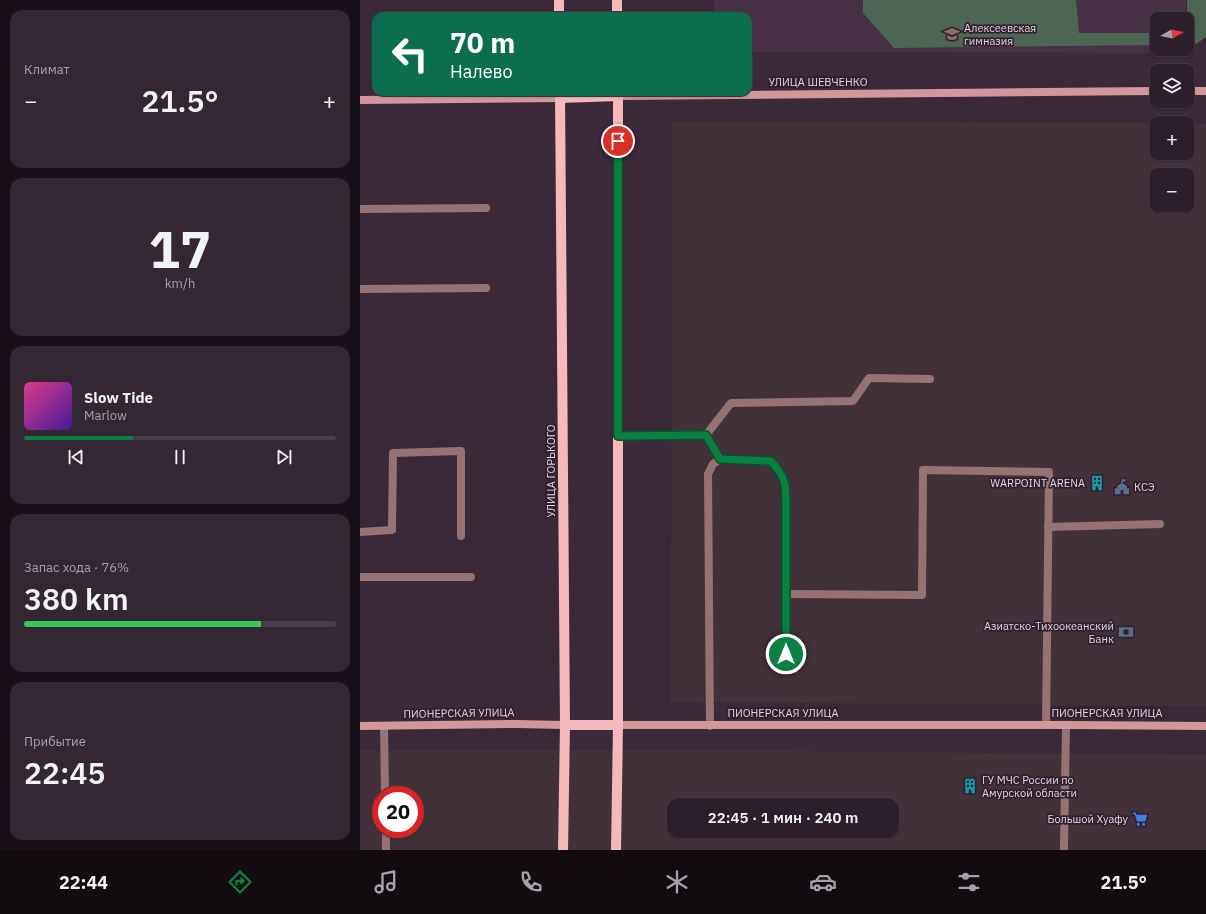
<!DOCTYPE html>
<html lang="ru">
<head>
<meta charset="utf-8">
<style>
  :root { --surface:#2c1e2b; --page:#342733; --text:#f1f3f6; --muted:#a6a2a9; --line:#483c47; --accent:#0b8043 }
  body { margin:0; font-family:"IBM Plex Sans",sans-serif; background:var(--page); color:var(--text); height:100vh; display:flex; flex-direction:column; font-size:15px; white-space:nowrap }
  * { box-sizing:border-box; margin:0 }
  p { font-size:13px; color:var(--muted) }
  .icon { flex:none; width:22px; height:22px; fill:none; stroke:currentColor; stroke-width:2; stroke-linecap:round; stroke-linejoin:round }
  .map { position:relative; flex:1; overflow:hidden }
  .drawer { display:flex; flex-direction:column; gap:10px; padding:10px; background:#181018; width:360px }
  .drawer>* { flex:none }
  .top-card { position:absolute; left:12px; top:12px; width:380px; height:84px; border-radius:12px; box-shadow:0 1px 3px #0004,0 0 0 1px var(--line); background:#0b6e4f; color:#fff; overflow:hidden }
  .needle { width:26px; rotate:81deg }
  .fabs { position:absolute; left:790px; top:12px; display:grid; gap:8px }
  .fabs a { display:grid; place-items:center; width:44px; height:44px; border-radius:8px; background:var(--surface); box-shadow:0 1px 3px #0004,0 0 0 1px var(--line); font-size:20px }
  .speed { position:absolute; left:12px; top:786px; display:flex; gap:8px; font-size:20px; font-weight:700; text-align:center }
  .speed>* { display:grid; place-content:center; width:52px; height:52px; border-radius:50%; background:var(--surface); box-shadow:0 1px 3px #0004,0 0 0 1px var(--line); line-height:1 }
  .speed .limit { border:6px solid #d22; background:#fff; color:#111 }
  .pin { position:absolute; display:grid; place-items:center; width:34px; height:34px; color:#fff; margin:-17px; border:2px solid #fff; border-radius:50%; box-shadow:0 1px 4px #0007 }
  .me { position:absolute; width:44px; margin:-22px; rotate:0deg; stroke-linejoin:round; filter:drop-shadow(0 0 3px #0008) }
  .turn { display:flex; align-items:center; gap:14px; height:84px; padding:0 12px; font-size:18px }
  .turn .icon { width:52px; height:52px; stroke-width:2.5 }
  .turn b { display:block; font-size:28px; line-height:34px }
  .big { font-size:30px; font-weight:600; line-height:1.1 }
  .drawer .widget { flex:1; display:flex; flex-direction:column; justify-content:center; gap:6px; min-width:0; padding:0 14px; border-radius:12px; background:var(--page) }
  .drawer .dial { align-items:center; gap:0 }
  .dial b { font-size:52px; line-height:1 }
  .song { display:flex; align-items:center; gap:12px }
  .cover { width:48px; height:48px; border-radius:6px; background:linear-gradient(135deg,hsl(330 70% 55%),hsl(260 70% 35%)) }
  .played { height:4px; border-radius:2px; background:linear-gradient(90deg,var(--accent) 35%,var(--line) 35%) }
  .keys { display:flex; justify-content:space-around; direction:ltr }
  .heat { display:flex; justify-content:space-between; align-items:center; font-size:22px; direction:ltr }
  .charge { height:6px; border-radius:3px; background:linear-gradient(90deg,#34c759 76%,var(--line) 0) }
  .trip { position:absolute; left:307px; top:798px; width:232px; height:40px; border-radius:12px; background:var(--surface); box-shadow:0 1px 3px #0004,0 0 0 1px var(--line); font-weight:600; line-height:40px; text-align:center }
  .tabs { display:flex; height:64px; justify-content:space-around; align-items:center; background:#120c11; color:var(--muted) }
  .tabs .icon { width:28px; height:28px }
  .tabs .active { color:var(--accent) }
  .tabs b { font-size:18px; color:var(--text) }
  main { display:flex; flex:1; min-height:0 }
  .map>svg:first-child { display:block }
  .commercial { fill:#43313a; fill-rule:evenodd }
  .built { fill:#483046 }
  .forest { fill:#4c6653 }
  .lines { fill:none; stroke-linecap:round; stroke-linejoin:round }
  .lane { stroke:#977274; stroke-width:8 }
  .secondary { stroke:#d2979a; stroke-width:8 }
  .primary { stroke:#f6b9bb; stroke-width:10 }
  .route-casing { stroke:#07532c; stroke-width:10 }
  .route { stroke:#0b8043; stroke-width:7 }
  .labels { text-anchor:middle; stroke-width:3.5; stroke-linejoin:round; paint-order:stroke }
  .poi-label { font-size:11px; fill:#e0d4de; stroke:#301f2f; text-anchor:start }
  .street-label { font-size:11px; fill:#e0d4de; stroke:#301f2f }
</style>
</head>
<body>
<main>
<section class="drawer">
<div class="widget"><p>Климат</p>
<div class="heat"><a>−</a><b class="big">21.5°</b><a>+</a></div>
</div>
<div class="widget dial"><b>17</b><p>km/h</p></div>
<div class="widget">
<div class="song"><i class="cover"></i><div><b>Slow Tide</b><p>Marlow</p></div></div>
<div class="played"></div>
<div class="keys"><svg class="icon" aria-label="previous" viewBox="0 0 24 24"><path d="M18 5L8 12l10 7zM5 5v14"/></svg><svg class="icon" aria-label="pause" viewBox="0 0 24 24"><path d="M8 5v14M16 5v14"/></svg><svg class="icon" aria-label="next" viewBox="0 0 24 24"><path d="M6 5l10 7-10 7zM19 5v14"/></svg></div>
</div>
<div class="widget"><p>Запас хода · 76%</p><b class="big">380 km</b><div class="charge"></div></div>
<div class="widget"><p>Прибытие</p><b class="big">22:45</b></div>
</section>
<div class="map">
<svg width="846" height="850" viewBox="0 0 846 850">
  <rect width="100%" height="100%" fill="#3b2839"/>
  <g class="commercial">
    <path d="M 312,122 L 797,123 L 797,153 L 827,153 L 827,124 L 846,124 L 846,706 L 311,702 ZM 797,175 L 827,175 L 827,205 L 797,205 Z"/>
    <path d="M 323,750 L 846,755 L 846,850 L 0,850 L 0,751 ZM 21,795 L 55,795 L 55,829 L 21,829 ZM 314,805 L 532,805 L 532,831 L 314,831 Z"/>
  </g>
  <path class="built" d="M 354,0 L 826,0 L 826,19 L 797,19 L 797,49 L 826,49 L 826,53 L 388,52 L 388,16 L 354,16 Z"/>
  <g class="forest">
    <path d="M 503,0 L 716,0 L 719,33 L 797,33 L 797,45 L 534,48 L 503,13 Z"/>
    <path d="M 827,0 L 846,0 L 846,37 L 836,44 L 827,44 Z"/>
  </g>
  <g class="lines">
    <g class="lane">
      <path d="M 0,209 L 126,208"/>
      <path d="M 0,289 L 126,288"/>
      <path d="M 346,435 L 371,403 L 493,401 L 509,378 L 570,379"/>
      <path d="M 258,436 L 346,435 L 360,459"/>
      <path d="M 688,527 L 800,524"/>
      <path d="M 0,532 L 32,530 L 33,453 L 101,451 L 101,536"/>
      <path d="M 0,577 L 111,577"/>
      <path d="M 426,594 L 562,595 L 563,470 L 689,472 L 686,725"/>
      <path d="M 24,726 L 25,795"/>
      <path d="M 350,726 L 348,474 L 353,464 L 360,459 L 411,461 L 420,472 L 426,484 L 426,654"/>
      <path d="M 26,829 L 26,850"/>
      <path d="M 704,848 L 706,725"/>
    </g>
    <g class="secondary">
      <path d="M 827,91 L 846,91"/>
      <path d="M 258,96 L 797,91"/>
      <path d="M 0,100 L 200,98"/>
      <path d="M 258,725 L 706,725 L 846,726"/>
      <path d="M 0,726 L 157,724 L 205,725"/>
    </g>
    <g class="primary">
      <path d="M 199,0 L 199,16"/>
      <path d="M 257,0 L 257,16"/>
      <path d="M 200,92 L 205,725 L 203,850"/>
      <path d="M 200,98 L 258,96"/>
      <path d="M 205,725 L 258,725"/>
      <path d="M 256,850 L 258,725 L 258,92"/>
    </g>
  </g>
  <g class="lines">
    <g class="route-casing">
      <path id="route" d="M 258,141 L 258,436 L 346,435 L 360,459 L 411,461 C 426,478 426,484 426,505 L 426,654"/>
    </g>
    <use href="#route" class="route"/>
  </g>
  <defs>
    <g id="school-bare" transform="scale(1.2)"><path d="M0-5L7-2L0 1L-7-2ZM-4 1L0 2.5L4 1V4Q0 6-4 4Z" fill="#8d6e63" stroke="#301f2f" stroke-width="2.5" paint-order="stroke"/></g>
    <g id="building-bare" transform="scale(1.2)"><path d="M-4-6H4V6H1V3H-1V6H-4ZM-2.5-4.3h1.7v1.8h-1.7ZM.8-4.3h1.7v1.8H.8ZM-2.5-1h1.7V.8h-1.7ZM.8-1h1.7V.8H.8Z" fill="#0f9aa8" stroke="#301f2f" stroke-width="2.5" paint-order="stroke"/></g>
    <g id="civic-bare" transform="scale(1.2)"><path d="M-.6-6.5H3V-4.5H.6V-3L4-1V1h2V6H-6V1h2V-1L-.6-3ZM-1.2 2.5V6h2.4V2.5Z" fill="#5c6f8a" stroke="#301f2f" stroke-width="2.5" paint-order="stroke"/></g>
    <g id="bank-bare" transform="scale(1.2)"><path d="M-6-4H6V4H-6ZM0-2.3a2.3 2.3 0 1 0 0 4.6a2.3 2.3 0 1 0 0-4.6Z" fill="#5c6f8a" stroke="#301f2f" stroke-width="2.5" paint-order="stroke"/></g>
    <g id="supermarket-bare" transform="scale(1.2)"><path d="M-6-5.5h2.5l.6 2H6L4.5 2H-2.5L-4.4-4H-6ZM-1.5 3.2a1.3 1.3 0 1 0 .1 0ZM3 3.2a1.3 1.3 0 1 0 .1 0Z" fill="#3f7fe0" stroke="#301f2f" stroke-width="2.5" paint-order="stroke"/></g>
  </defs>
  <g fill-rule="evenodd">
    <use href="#school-bare" x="592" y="34"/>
    <use href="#building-bare" x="737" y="483"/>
    <use href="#civic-bare" x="762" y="487"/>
    <use href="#bank-bare" x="766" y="632"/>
    <use href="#building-bare" x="610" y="786"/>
    <use href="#supermarket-bare" x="780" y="819"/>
  </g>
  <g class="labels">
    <g class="poi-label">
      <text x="604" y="32">Алексеевская<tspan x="604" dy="13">гимназия</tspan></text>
      <text x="725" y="487" text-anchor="end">WARPOINT ARENA</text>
      <text x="774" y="491">КСЭ</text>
      <text x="754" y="630" text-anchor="end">Азиатско-Тихоокеанский<tspan x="754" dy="13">Банк</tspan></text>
      <text x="622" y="784">ГУ МЧС России по<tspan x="622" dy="13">Амурской области</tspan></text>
      <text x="768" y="823" text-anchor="end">Большой Хуафу</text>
    </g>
    <g class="street-label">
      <text x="458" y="86">УЛИЦА ШЕВЧЕНКО</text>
      <text transform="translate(191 471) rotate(-90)" y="4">УЛИЦА ГОРЬКОГО</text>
      <text transform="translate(99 713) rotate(-1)" y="4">ПИОНЕРСКАЯ УЛИЦА</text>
      <text x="423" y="717">ПИОНЕРСКАЯ УЛИЦА</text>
      <text x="747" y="717">ПИОНЕРСКАЯ УЛИЦА</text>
    </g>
  </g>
</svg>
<div class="fabs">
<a><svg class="needle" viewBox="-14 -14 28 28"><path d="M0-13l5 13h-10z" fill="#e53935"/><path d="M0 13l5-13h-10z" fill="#a6a2a9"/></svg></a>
<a><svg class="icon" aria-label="layers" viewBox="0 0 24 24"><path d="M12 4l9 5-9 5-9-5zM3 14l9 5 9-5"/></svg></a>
<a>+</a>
<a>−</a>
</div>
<div class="speed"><div class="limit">20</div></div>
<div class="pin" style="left:258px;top:141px;background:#d93025"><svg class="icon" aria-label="arrive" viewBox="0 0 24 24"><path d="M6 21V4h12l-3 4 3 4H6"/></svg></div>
<svg class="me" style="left:426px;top:654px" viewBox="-20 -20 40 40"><circle r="17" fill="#0b8043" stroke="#fff" stroke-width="3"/><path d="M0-11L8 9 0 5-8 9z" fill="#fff"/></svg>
<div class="trip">22:45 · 1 мин · 240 m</div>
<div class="top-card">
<div class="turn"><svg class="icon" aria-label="left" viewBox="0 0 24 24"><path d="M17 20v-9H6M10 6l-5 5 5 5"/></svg><div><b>70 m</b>Налево</div></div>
</div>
</div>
</main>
<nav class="tabs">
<b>22:44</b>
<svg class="icon active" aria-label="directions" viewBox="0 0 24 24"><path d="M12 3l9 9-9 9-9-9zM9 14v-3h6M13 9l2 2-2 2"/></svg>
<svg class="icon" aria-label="music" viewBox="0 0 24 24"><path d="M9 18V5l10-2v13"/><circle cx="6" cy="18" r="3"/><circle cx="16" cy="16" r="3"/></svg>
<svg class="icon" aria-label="phone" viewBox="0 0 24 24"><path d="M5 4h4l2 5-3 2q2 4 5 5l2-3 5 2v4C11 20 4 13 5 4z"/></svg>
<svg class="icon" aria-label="climate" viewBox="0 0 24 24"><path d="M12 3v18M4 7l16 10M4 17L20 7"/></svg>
<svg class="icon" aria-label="car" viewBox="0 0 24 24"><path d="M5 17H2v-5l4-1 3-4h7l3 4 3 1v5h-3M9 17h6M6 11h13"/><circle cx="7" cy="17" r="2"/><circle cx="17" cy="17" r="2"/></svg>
<svg class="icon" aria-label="filters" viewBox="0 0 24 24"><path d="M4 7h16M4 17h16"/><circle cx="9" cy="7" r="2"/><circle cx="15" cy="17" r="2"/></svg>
<b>21.5°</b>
</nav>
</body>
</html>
